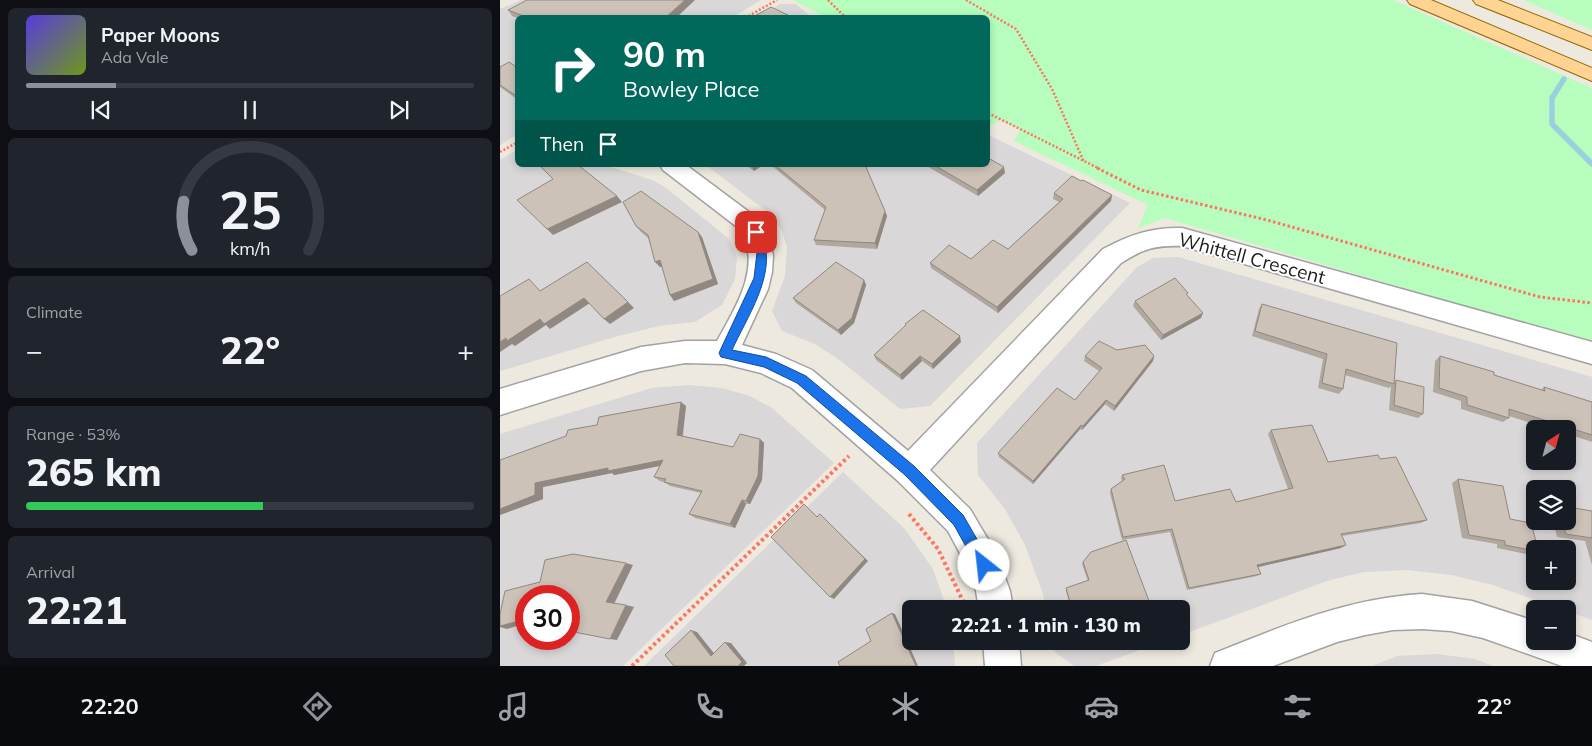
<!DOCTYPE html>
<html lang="en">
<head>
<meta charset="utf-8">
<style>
  :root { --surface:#171b24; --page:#20242c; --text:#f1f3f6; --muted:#9ea1a6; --line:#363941; --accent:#8c9099 }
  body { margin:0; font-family:Mulish,sans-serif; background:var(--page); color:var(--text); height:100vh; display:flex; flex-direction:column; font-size:19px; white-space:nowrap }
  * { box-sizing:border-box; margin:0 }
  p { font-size:16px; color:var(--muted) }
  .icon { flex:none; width:28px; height:28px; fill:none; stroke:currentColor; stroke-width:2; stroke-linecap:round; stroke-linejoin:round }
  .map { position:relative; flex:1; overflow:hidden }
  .side { display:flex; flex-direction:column; gap:8px; padding:8px; background:#0d0f14; width:500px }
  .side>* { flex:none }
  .top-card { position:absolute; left:15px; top:15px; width:475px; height:152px; border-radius:8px; box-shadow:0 2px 8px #0003; background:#00695c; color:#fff; overflow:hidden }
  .needle { width:32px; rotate:36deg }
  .controls { position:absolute; left:1026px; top:420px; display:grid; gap:10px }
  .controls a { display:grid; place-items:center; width:50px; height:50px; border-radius:8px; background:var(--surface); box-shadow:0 2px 8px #0003; font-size:25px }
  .speed { position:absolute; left:15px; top:585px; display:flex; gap:10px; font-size:25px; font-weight:700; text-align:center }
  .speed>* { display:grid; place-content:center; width:65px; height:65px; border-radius:50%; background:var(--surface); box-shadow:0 2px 8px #0003; line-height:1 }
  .speed .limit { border:8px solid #d22; background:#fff; color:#111 }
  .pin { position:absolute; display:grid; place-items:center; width:42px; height:42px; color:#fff; margin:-21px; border-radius:10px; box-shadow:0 2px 8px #0006 }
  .me { position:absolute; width:55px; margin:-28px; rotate:331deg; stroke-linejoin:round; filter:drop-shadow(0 0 4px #0008) }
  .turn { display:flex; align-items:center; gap:18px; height:105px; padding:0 25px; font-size:22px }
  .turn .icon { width:65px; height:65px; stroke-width:2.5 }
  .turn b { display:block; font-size:35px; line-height:42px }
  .then { display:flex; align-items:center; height:48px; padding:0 25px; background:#0003; gap:10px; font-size:19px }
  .big { font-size:38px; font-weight:800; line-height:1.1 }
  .side .widget { flex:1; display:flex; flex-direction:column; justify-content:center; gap:8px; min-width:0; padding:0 18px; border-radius:8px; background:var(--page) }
  .side .dial { align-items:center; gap:0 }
  .dial svg { height:130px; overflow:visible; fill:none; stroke:var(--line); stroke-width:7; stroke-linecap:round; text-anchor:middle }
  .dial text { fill:var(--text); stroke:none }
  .song { display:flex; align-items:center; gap:15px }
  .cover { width:60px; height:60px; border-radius:8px; background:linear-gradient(135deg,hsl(250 70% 55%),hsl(80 70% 35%)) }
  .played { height:5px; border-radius:2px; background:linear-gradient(90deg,var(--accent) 20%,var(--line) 20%) }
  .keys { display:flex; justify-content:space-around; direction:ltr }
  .heat { display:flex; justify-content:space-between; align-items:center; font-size:28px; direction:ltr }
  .charge { height:8px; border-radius:4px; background:linear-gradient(90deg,#34c759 53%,var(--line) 0) }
  .trip { position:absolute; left:402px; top:600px; width:288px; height:50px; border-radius:8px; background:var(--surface); box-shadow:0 2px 8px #0003; font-weight:800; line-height:50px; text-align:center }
  .dock { display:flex; height:80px; justify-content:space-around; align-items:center; background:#090b0e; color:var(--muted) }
  .dock .icon { width:35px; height:35px }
  .dock .on { color:var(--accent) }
  .dock b { font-size:22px; color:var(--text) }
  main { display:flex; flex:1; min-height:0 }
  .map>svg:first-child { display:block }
  .residential { fill:#d9d7d7; fill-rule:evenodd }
  .park { fill:#b6fdbe }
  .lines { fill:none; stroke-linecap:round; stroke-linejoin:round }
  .stream { stroke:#9bcedf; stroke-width:5.5 }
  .minor-casing { stroke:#a2a2a2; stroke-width:3 }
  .major-casing { stroke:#916600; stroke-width:2 }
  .path-far2 { stroke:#ff745e; stroke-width:2.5; stroke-dasharray:2 2; stroke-linecap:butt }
  .path-far1 { stroke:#ff745e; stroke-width:3; stroke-dasharray:2.5 2.5; stroke-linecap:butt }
  .path { stroke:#ff745e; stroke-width:4; stroke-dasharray:3 3; stroke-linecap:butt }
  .minor { fill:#fff; fill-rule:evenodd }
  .major { fill:#ffd492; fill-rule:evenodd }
  .wall { fill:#b0a79e }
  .shaded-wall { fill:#908881 }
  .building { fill:#cdc2b8; stroke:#908881 }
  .route { fill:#1a73e8; stroke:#114b97 }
  .labels { text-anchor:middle; stroke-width:4; stroke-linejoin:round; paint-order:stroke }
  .street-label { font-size:19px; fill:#1b1b1b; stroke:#fff }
</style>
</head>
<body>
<main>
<section class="side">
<div class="widget">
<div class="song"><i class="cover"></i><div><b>Paper Moons</b><p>Ada Vale</p></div></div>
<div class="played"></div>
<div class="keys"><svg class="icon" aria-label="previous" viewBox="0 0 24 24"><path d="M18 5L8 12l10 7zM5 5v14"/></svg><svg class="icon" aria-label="pause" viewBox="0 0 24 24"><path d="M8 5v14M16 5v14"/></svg><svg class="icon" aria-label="next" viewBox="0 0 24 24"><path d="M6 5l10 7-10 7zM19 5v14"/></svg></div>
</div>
<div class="widget dial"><svg viewBox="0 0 100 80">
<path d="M14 69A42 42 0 1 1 86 69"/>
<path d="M14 69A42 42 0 0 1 9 39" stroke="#8c9099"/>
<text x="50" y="56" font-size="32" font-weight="700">25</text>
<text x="50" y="72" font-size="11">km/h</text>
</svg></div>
<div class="widget"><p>Climate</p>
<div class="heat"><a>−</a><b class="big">22°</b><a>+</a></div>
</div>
<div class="widget"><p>Range · 53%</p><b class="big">265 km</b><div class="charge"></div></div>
<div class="widget"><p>Arrival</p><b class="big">22:21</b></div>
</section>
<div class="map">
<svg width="1092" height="666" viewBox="0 0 1092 666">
  <rect width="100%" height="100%" fill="#ede9df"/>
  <g class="residential">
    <path d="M 21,0 L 261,0 L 233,17 L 18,18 L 17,135 L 0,145 L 0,9 Z"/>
    <path d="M 280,4 L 296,4 L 311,17 L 256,18 Z"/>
    <path d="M 488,135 L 630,203 L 430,406 L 400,409 L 341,361 L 315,344 L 282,331 L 272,311 L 285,276 L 287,248 L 282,231 L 273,216 L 206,165 L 488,165 Z"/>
    <path d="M 17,150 L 18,165 L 105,165 L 152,180 L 165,187 L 229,239 L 237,257 L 235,279 L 222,305 L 195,322 L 159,326 L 118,336 L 0,371 L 0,160 Z"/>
    <path d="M 678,257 L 1092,377 L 1092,620 L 1068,611 L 1068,609 L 1060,609 L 993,585 L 952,575 L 907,570 L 864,572 L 830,580 L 681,635 L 681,609 L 546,609 L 543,594 L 525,545 L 505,509 L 478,475 L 477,443 L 637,267 L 653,258 ZM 1035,429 L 1068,429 L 1068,461 L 1035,461 ZM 1035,489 L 1068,489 L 1068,521 L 1035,521 ZM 1035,549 L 1068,549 L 1068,581 L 1035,581 Z"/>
    <path d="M 189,385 L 222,388 L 250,396 L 272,408 L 334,463 L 123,666 L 0,666 L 0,434 L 152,388 ZM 26,596 L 69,596 L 69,639 L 26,639 Z"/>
    <path d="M 343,472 L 404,528 L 433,569 L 447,609 L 411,609 L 411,641 L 453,641 L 455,666 L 144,666 Z"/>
    <path d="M 552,641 L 664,641 L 596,666 L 574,666 L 554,651 Z"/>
    <path d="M 937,654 L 975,659 L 993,666 L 872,666 L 897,656 Z"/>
  </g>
  <g class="park">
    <path d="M 293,0 L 893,0 L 1092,88 L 1092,343 L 665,218 L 638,228 L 648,205 L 514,141 L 520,129 L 500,120 L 488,127 L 488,18 L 326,17 Z"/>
    <path d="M 1023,0 L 1092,0 L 1092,30 Z"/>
  </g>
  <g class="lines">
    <path class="stream" d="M 1064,79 L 1052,98 L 1052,124 L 1092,164"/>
    <g class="minor-casing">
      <g id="minor">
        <path d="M 160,165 L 186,165 L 257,218 L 270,239 L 273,256 L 272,272 L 268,289 L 242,345 L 276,354 L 312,370 L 408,451 L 603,249 C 629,235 652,227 682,228 L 1092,342 L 1092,364 L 682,246 C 655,245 643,249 621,263 L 430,470 L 470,509 L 496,553 L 510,591 L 513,609 L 479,609 L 476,591 L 470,572 L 448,531 L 398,481 L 292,388 L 261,373 L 225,364 L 185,363 L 141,371 L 0,415 L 0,389 L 141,347 L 185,341 L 217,341 C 235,308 262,268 241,230 L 163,170 Z"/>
        <path d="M 922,594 L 972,601 L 1035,621 L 1035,641 L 1068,641 L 1068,633 L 1092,642 L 1092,666 L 1062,666 L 983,638 L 951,631 L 922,629 L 893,630 L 865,635 L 837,642 L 773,666 L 710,666 L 715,653 C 782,626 849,598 922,594 Z"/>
        <path d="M 483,641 L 519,641 L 521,666 L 485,666 Z"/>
      </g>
    </g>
    <g class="major-casing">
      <g id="major">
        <path d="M 907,0 L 931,0 L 1092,68 L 1092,81 L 910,4 Z"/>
        <path d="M 973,0 L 998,0 L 1092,37 L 1092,50 L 976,4 Z"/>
      </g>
    </g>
    <g class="path-far2">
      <path d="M 328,0 L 346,18"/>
      <path d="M 466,0 L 516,29 L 552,89 L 584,162"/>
      <path d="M 245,18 L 277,0"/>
      <path d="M 488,113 L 600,169"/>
      <path d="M 0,152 L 18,142"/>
    </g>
    <path class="path-far1" d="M 597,168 L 641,190 L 767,220 L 1040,297 L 1092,303"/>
    <g class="path">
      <path d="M 409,514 L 438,549 L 463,601"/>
      <path d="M 132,666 L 349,456"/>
    </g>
    <use href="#minor" class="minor"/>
    <use href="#major" class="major"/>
  </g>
  <g class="wall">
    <path d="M 8,10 L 176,18 L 18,18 L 12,16 Z"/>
    <path d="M 0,67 L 18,68 L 18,100 L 0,87 Z"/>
    <path d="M 246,165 L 263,165 L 254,171 Z"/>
    <path d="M 271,165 L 365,165 L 387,216 L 377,249 L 316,245 L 314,240 L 325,210 Z"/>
    <path d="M 425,165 L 488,165 L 505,173 L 478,196 Z"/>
    <path d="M 581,181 L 612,195 L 611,201 L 498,313 L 431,268 L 430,263 L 471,259 L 508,249 L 559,202 L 553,199 L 554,193 Z"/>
    <path d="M 136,226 L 198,232 L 202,237 L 218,284 L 174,301 L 162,267 L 160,267 L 148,238 L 141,232 Z"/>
    <path d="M 364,280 L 366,285 L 354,323 L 341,335 L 296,303 L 293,298 Z"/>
    <path d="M 687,295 L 701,318 L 661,340 L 633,306 L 635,301 Z"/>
    <path d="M 762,304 L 894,382 L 896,380 L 923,414 L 918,418 L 889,410 L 891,386 L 889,388 L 845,375 L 843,389 L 839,394 L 818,388 L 823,359 L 752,336 L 759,309 Z"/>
    <path d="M 405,324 L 461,342 L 433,369 L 422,361 L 402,380 L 376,360 L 374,355 L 405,326 Z"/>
    <path d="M 617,350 L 654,356 L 653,361 L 614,411 L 605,404 L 582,430 L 580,429 L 533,484 L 499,457 L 498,453 L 575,400 L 599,371 L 584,361 L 585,356 Z"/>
    <path d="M 940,356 L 994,375 L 1041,390 L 1044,387 L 1092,402 L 1092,442 L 1068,434 L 1068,429 L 1050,429 L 1009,416 L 1009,418 L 1003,422 L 961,409 L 961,401 L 933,392 L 935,361 Z"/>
    <path d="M 186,406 L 183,436 L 233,447 L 260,439 L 264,443 L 262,480 L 250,504 L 246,504 L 235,528 L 195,518 L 189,514 L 201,493 L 170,486 L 164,482 L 160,481 L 154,477 L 160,466 L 114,475 L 112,473 L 43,487 L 43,499 L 0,515 L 97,425 Z"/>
    <path d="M 771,430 L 828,462 L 880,459 L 927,520 L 921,523 L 842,536 L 841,548 L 758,567 L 761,574 L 757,576 L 687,590 L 670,532 L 622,540 L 610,493 L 611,489 L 622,481 L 621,478 L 622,475 L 675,501 L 736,502 L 788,489 L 768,434 Z"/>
    <path d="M 958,479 L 1010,519 L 1035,549 L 1035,553 L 1031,555 L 997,548 L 997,544 L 962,538 L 952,483 Z"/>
    <path d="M 1092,511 L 1092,565 L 1085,541 L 1057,537 L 1053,521 L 1068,521 Z"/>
    <path d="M 583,562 L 652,609 L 571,609 L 566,591 L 566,588 L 588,581 L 582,564 Z"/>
  </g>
  <g class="shaded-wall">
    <path d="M 185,0 L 195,0 L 176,18 L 165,18 Z"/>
    <path d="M 251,165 L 263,165 L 254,171 Z"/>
    <path d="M 504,167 L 505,173 L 478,196 L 477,190 Z"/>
    <path d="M 612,195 L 611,201 L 498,313 L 497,307 Z"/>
    <path d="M 117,196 L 122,202 L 53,235 L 47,229 Z"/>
    <path d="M 385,211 L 387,216 L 377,249 L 375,243 Z"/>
    <path d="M 198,232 L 202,237 L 218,284 L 174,301 L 170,295 Z"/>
    <path d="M 160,260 L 164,266 L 160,267 L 155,262 Z"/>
    <path d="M 364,280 L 366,285 L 354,323 L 341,335 L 338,330 Z"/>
    <path d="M 84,298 L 90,303 L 50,329 L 46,325 L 15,346 L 12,344 L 0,352 L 0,342 L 40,319 Z"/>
    <path d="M 128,302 L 134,308 L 110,324 L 104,319 Z"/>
    <path d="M 703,313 L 701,318 L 661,340 L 663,335 Z"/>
    <path d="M 460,336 L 461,342 L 433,369 L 432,364 Z"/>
    <path d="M 420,356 L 422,361 L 402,380 L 400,375 Z"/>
    <path d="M 654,356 L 653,361 L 614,411 L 615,406 Z"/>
    <path d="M 606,400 L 605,404 L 582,430 L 583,426 Z"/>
    <path d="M 181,402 L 186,406 L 182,439 L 177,435 Z"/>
    <path d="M 581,425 L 580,429 L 533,484 L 533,481 Z"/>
    <path d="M 260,439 L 264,443 L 262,480 L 250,504 L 246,501 Z"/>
    <path d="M 163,460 L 169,464 L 114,475 L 112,473 L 43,487 L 43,499 L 0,515 L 0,509 L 35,483 L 108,468 Z"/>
    <path d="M 242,500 L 246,504 L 235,528 L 230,524 Z"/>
    <path d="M 320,514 L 368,561 L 334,599 L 330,597 Z"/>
    <path d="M 846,545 L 841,548 L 754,568 L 757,565 Z"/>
    <path d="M 126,563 L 133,565 L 114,604 L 106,602 Z"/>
    <path d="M 126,605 L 134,607 L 117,640 L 110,639 Z"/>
    <path d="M 392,613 L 395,614 L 418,666 L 416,666 Z"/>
    <path d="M 26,619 L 26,623 L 7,629 L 0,627 L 0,626 Z"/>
    <path d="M 191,630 L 197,632 L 217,657 L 211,656 Z"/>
    <path d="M 225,642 L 231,643 L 247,663 L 244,666 L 238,666 Z"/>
  </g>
  <g class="building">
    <path d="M 27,0 L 185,0 L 165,18 L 29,18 L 8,10 Z"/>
    <path d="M 271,7 L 294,18 L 251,18 Z"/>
    <path d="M 9,62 L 18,68 L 18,97 L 0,85 L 0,67 Z"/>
    <path d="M 488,158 L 504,167 L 477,190 L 434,165 L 488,165 Z"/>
    <path d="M 39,165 L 78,165 L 117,196 L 47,229 L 17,200 L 53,179 Z"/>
    <path d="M 275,165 L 365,165 L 385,211 L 375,243 L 314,240 L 326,207 Z"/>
    <path d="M 572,176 L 581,181 L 583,180 L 612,195 L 497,307 L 430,263 L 449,245 L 471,259 L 493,240 L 508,249 L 563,199 L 554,193 Z"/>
    <path d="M 141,191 L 198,232 L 213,279 L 170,295 L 160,260 L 155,262 L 148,235 L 136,226 L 123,202 Z"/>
    <path d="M 87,262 L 128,302 L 104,319 L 84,298 L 44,324 L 40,319 L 7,341 L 6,338 L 0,342 L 0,296 L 29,279 L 40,291 Z"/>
    <path d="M 336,262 L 364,280 L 352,318 L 338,330 L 293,298 Z"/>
    <path d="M 675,278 L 688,293 L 686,294 L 703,313 L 663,335 L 635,301 Z"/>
    <path d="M 762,304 L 897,343 L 894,384 L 846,369 L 843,389 L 822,383 L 827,354 L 755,331 Z"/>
    <path d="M 423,310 L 460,336 L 432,364 L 420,356 L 400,375 L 374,355 L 406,325 L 405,324 Z"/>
    <path d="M 599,341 L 617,350 L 645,345 L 654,356 L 615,406 L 606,400 L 583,426 L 581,425 L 533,481 L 498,453 L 557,388 L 575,400 L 602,368 L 585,356 Z"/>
    <path d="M 940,356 L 994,372 L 994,375 L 1045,391 L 1044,387 L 1092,402 L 1092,435 L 1009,409 L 1009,418 L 967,405 L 967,397 L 939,388 Z"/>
    <path d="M 896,380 L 924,387 L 923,414 L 894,405 Z"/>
    <path d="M 181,402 L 177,435 L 233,447 L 240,434 L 260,439 L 258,476 L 246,501 L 242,500 L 230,524 L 189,514 L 202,491 L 164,482 L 166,479 L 154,477 L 163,460 L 108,471 L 108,468 L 35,483 L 35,495 L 0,509 L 0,460 L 66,436 L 68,430 L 97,425 L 99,417 Z"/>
    <path d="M 812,425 L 828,462 L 878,455 L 880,459 L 896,457 L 927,520 L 841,534 L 846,545 L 757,565 L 761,574 L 689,588 L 672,529 L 623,537 L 611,489 L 625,479 L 622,475 L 664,465 L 675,501 L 730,489 L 736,502 L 793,488 L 771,430 Z"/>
    <path d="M 958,479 L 1003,486 L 1010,519 L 1031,523 L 1038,549 L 1035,549 L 1035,551 L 1005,545 L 1005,541 L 969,535 Z"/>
    <path d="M 304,504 L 317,517 L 320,514 L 365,559 L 330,597 L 271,537 Z"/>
    <path d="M 1068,507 L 1092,511 L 1092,538 L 1066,534 L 1062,521 L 1068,521 Z"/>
    <path d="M 626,540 L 652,609 L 572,609 L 566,588 L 589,580 L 583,562 L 591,552 Z"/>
    <path d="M 73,554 L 126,563 L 106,602 L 126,605 L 110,639 L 74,632 L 77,626 L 69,625 L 69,596 L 26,596 L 26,619 L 0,626 L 0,614 L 5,591 L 40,582 L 45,560 Z"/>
    <path d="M 392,613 L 416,666 L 340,666 L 338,662 L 371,641 L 366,629 Z"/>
    <path d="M 191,630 L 211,656 L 225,642 L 242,662 L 238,666 L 174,666 L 165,655 Z"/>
  </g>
  <path class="route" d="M 256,229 C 262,231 262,235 264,241 C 275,277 247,317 232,350 L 266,357 L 306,376 L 414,466 L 463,515 L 489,560 L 491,565 L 489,570 L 484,572 L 479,570 L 454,525 L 405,475 L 297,383 L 264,367 L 221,357 L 219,353 L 254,278 L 257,253 L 251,232 Z"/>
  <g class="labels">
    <g class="street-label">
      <text transform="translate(752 258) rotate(15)" y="7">Whittell Crescent</text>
    </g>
  </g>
</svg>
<div class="controls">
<a><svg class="needle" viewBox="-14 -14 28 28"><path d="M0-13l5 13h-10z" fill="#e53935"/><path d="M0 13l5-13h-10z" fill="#9ea1a6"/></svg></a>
<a><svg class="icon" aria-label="layers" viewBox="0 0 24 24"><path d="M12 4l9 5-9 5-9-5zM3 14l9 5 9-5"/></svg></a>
<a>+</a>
<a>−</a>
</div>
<div class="speed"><div class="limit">30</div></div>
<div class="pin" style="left:256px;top:232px;background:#d93025"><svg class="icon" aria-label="arrive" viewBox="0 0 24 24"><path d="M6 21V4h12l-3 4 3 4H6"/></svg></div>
<svg class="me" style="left:484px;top:565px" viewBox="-20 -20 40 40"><circle r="19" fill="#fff"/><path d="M0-13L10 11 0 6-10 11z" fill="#1a73e8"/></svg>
<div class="trip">22:21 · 1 min · 130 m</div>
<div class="top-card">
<div class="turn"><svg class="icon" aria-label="right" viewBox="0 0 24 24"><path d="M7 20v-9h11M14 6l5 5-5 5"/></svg><div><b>90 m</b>Bowley Place</div></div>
<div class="then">Then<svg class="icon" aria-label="arrive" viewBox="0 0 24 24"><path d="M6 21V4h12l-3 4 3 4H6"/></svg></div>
</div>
</div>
</main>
<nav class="dock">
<b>22:20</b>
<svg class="icon on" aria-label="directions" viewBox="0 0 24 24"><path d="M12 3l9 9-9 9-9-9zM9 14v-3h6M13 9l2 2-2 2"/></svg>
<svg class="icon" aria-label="music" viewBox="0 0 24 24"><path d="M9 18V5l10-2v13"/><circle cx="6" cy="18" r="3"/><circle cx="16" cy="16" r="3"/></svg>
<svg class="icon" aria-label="phone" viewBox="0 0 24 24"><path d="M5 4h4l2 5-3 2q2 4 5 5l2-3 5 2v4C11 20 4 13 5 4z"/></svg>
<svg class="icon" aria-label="climate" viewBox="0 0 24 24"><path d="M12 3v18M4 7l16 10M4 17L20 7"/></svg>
<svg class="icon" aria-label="car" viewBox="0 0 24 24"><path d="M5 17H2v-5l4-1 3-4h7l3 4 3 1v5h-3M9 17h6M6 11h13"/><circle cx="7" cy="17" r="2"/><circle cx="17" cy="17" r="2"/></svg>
<svg class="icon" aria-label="filters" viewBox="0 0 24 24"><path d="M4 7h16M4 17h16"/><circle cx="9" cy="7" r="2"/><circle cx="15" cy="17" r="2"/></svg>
<b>22°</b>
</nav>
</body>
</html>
